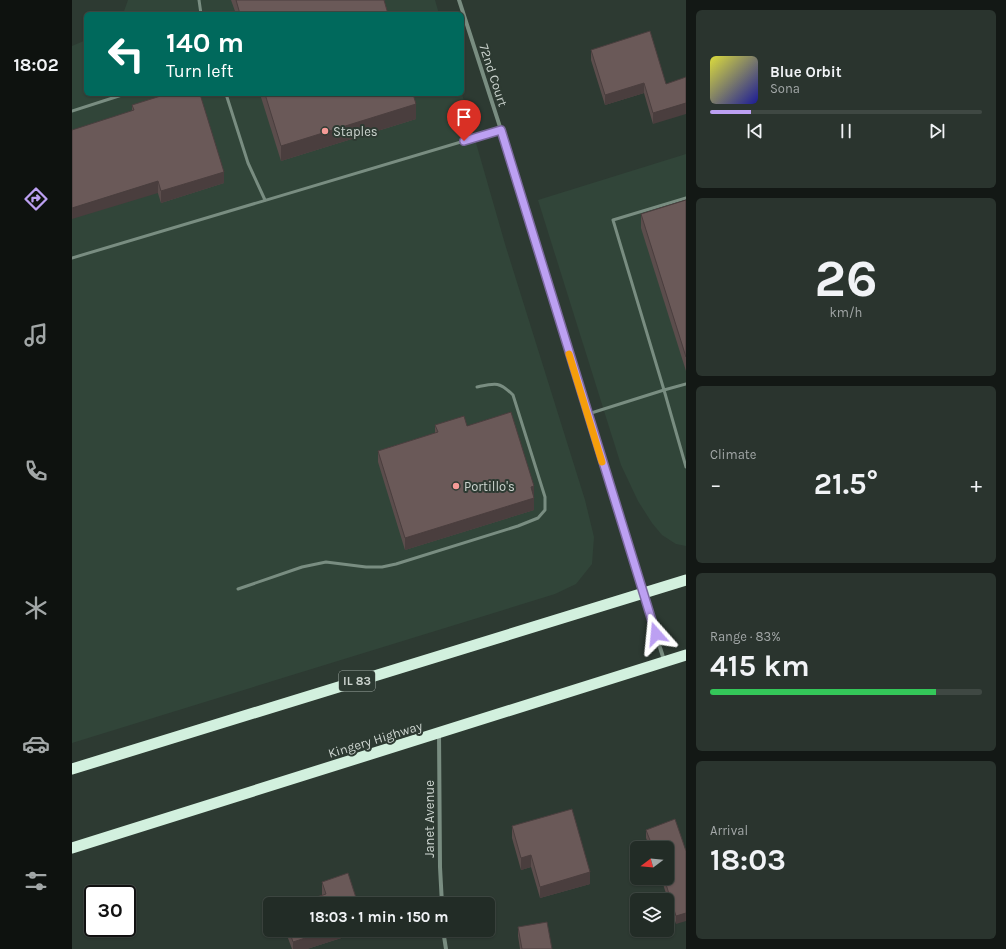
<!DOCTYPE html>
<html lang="en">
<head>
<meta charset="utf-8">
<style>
  :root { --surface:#222c26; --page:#2a342e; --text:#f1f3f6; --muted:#a2a7a7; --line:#3f4843; --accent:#bca0f2 }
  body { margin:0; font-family:Karla,sans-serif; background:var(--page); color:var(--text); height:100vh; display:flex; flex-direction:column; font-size:15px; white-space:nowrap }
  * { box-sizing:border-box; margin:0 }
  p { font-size:13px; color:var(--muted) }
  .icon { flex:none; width:22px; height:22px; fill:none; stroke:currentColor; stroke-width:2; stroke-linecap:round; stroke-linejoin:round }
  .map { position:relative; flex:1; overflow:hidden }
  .side { display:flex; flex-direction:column; gap:10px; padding:10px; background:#131815; width:320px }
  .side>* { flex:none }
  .guide { position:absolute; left:12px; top:12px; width:380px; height:84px; border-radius:6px; box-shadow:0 1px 3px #0004,0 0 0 1px var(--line); background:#00695c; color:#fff; overflow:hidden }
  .needle { width:26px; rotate:254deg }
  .tools { position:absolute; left:558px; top:841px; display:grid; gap:8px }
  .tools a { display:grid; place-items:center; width:44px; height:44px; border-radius:6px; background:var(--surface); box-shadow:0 1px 3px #0004,0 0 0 1px var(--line); font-size:20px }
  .speed { position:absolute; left:12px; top:885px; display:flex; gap:8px; font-size:20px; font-weight:700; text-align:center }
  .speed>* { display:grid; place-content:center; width:52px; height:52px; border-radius:50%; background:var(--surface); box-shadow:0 1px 3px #0004,0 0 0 1px var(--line); line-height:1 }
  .speed .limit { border:2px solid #111; border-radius:6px; background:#fff; color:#111 }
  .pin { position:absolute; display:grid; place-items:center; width:34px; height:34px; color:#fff; margin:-41px -17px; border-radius:50% 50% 50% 0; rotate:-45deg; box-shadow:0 0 4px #0007 }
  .pin .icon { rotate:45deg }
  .me { position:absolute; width:44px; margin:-22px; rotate:342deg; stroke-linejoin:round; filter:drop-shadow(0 0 3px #0008) }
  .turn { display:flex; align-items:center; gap:14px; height:84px; padding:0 16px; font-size:18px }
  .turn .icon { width:52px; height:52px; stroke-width:2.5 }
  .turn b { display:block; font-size:28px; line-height:34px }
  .big { font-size:30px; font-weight:700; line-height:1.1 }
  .side .card { flex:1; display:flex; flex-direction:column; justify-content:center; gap:6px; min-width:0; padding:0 14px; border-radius:6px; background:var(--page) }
  .side .dial { align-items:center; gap:0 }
  .dial b { font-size:52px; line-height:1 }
  .song { display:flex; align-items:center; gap:12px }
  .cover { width:48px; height:48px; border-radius:6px; background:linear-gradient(135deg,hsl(60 70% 55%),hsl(240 70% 35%)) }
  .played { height:4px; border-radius:2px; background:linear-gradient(90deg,var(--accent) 15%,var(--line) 15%) }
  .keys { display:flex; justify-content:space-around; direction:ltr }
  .heat { display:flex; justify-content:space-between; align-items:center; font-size:22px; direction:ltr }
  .charge { height:6px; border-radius:3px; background:linear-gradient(90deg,#34c759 83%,var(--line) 0) }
  .trip { position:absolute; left:191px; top:897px; width:232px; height:40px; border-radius:6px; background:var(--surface); box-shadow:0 1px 3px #0004,0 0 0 1px var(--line); font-weight:700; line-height:40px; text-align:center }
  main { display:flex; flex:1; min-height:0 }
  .tabs { display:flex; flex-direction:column; width:72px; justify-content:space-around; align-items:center; background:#0e120f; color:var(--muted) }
  .tabs .icon { width:28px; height:28px }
  .tabs .selected { color:var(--accent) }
  .tabs b { font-size:18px; color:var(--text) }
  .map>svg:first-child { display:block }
  .built { fill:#314539 }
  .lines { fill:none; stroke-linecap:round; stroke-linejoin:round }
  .service { stroke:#798d81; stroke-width:3 }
  .minor { stroke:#798d81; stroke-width:4 }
  .trunk { stroke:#d2f0de; stroke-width:11 }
  .wall { fill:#5b4d4c }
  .shaded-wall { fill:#4a3e3e }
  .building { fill:#6a5958; stroke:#4a3e3e }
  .route-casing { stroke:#7a689d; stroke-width:10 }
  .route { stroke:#bca0f2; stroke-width:7 }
  .slow { stroke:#f59e0b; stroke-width:7 }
  .poi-dot { fill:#f59b97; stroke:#2d3a32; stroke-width:1.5 }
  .labels { text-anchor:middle; stroke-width:4; stroke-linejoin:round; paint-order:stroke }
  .shield { fill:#2d3a32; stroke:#9ca6a0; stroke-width:1 }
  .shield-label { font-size:12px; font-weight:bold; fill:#ccd4cf }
  .street-label { font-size:13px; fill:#ccd4cf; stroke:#2d3a32 }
  .poi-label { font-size:13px; fill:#ccd4cf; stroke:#2d3a32; text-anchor:start }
</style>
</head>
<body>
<main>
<nav class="tabs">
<b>18:02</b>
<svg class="icon selected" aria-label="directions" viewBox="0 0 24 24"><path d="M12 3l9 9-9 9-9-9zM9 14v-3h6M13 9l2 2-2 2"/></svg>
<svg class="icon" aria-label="music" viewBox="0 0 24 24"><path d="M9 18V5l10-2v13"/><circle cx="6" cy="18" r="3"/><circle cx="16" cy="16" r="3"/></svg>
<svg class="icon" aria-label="phone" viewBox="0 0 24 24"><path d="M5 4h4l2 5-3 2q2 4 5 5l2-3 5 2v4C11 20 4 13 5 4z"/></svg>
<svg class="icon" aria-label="climate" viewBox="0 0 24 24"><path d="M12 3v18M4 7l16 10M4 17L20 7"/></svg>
<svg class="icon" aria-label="car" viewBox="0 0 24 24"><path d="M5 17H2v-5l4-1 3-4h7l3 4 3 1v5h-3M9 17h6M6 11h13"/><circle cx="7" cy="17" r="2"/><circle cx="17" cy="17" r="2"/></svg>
<svg class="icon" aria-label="filters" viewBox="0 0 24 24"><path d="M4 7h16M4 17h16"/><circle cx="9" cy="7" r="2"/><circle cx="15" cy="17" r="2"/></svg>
</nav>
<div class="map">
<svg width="614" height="949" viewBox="0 0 614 949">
  <rect width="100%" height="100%" fill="#2d3a32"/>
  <g class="built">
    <path d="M 56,0 L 363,0 L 367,14 L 51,14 Z"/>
    <path d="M 14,40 L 14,94 L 390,94 L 433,244 L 513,500 L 522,537 L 520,564 L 504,584 L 483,594 L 0,743 L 0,46 Z"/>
    <path d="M 614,154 L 614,546 L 604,544 L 590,535 L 580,523 L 566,501 L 549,465 L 466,200 Z"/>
  </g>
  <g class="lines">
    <g class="service">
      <path d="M 127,0 L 129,14"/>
      <path d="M 154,94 L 176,163 L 193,200"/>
      <path d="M 0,111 L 53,94"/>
      <path d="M 0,258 L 429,130"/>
      <path d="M 614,384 L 592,390 L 614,467"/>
      <path d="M 516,414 L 592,390 L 541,220 L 614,198"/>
      <path d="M 166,589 L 230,567 L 254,562 L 294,567 L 310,567 L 324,564 L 446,526 L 466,518 L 473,510 L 473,497 L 441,395 C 427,381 423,383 405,387"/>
    </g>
    <g class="minor">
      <path d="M 387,0 L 429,130 L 571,594 L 592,660"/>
      <path d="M 367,733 L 368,867 L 370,904"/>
      <path d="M 371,930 L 374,949"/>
    </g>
    <g class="trunk">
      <path d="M 0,769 L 614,580"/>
      <path d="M 0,848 L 614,655"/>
    </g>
  </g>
  <g class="wall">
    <path d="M 159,0 L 312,0 L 316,14 L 164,14 Z"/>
    <path d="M 519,50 L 594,84 L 581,124 L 572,93 L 533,105 L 519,60 Z"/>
    <path d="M 188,94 L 341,94 L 344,119 L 209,161 Z"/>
    <path d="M 60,105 L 152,183 L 89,203 L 60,111 Z"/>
    <path d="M 614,200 L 614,371 L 569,228 L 569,214 Z"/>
    <path d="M 363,425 L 462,496 L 462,510 L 333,550 L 306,462 L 306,451 L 363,433 Z"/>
    <path d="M 440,826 L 518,884 L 468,898 L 459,867 L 449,870 L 440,838 Z"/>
    <path d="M 574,830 L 614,851 L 604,924 L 589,878 L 595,878 L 595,848 L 578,848 L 574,838 Z"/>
    <path d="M 250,882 L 286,904 L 250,895 Z"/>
    <path d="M 446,927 L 480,949 L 448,949 L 446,936 Z"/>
    <path d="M 213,930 L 291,930 L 291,931 L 235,949 L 220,949 Z"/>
  </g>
  <g class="shaded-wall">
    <path d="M 572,83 L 572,93 L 533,105 L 533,95 Z"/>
    <path d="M 614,103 L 614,114 L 581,124 L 581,113 Z"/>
    <path d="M 344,104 L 344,119 L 209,161 L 209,146 Z"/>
    <path d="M 152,172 L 152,183 L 89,203 L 89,191 Z"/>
    <path d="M 86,181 L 86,193 L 0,219 L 0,208 Z"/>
    <path d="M 462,486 L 462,498 L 459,487 Z"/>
    <path d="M 462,498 L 462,510 L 333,550 L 333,538 Z"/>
    <path d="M 459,855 L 459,867 L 449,870 L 449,858 Z"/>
    <path d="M 518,872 L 518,884 L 468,898 L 468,887 Z"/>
    <path d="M 614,913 L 614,921 L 604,924 L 604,916 Z"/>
    <path d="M 258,930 L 291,930 L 291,931 L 235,949 L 221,949 L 221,942 Z"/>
  </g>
  <g class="building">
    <path d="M 164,0 L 312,0 L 316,14 L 168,14 Z"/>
    <path d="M 578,31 L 594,84 L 614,77 L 614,103 L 581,113 L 572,83 L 533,95 L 519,50 Z"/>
    <path d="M 95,94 L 128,94 L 152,172 L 89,191 L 86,181 L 0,208 L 0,130 L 62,110 L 60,105 Z"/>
    <path d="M 193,94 L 341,94 L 344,104 L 209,146 Z"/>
    <path d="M 614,200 L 614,357 L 569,214 Z"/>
    <path d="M 439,412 L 462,486 L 459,487 L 462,498 L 333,538 L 306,451 L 366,432 L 363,425 L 392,416 L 395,426 Z"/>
    <path d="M 500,809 L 518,872 L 468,887 L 459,855 L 449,858 L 440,826 Z"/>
    <path d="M 603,819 L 614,851 L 614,913 L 604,916 L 592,878 L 595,878 L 595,848 L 581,848 L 574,830 Z"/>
    <path d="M 276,873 L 286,904 L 223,904 L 254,894 L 250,882 Z"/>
    <path d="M 475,922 L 480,949 L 450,949 L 446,927 Z"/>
    <path d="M 217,930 L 258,930 L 221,942 Z"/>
  </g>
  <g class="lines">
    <g class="route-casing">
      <path id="route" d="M 392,141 L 429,130 L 584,634"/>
    </g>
    <use href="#route" class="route"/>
    <path class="slow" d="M 497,354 L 530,462"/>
  </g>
  <g class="poi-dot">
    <circle cx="253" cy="131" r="4"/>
    <circle cx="384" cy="486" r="4"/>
  </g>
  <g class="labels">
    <rect class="shield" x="267" y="671" width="36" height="20" rx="3"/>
    <g class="shield-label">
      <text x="285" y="685">IL 83</text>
    </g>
    <g class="street-label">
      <text transform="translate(422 75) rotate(72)" y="5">72nd Court</text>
      <text transform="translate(303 739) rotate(-17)" y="5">Kingery Highway</text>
      <text transform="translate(357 819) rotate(-90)" y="5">Janet Avenue</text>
    </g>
    <g class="poi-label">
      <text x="261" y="136">Staples</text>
      <text x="392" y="491">Portillo's</text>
    </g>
  </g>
</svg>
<div class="tools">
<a><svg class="needle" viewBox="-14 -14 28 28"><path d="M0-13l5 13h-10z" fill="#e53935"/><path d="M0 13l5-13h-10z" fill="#a2a7a7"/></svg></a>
<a><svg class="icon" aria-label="layers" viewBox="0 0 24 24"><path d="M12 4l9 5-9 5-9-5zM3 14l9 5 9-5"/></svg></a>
</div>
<div class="speed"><div class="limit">30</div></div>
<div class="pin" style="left:392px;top:141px;background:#d93025"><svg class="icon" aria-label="arrive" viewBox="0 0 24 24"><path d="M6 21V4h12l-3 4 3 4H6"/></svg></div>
<svg class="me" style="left:584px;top:634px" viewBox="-20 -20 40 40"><path d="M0-17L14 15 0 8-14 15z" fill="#bca0f2" stroke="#fff" stroke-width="4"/></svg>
<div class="trip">18:03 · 1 min · 150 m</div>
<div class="guide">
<div class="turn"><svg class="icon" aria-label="left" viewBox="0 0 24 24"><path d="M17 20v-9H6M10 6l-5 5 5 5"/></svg><div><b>140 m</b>Turn left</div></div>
</div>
</div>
<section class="side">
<div class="card">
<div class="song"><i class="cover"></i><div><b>Blue Orbit</b><p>Sona</p></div></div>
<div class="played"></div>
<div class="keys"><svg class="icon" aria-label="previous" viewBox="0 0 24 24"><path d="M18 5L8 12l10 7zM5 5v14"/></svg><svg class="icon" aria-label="pause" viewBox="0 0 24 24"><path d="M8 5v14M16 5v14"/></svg><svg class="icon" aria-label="next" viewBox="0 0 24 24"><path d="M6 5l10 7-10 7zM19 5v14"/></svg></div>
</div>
<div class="card dial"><b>26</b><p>km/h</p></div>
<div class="card"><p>Climate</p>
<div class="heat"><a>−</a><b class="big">21.5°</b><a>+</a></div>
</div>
<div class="card"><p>Range · 83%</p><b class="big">415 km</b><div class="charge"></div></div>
<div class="card"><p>Arrival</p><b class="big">18:03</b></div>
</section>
</main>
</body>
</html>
